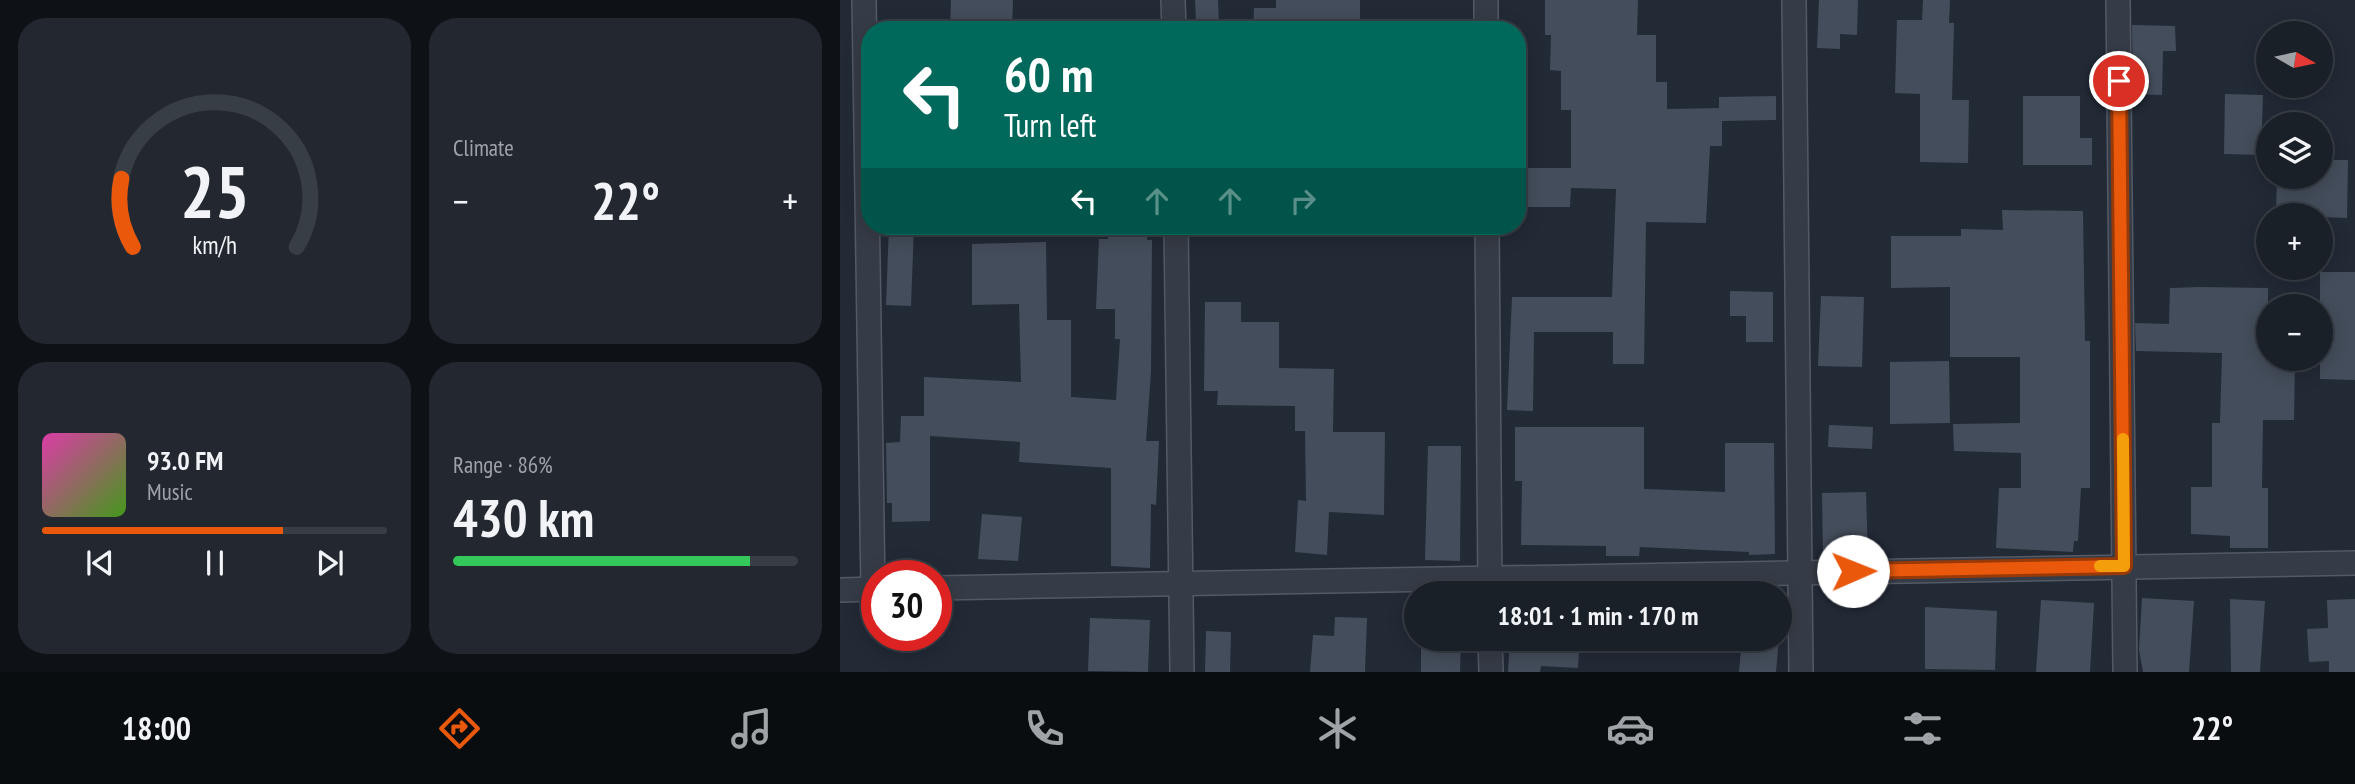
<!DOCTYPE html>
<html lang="en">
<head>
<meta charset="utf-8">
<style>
  :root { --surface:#1a2028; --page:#232830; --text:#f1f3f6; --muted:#9fa3a8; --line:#383e45; --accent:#ea580c }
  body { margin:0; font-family:"PT Sans Narrow",sans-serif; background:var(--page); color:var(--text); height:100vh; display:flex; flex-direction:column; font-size:26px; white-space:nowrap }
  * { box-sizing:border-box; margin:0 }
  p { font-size:23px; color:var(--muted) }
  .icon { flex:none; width:38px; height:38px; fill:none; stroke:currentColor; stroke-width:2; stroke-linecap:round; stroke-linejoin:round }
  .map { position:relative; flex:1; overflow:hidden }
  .sheet { display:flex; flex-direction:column; gap:18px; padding:18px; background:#0e1216; width:840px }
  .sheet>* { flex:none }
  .top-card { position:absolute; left:21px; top:21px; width:665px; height:214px; border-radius:28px; box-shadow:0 4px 18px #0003,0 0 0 2px var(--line); background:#00695c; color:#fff; overflow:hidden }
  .needle { width:46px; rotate:99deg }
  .fabs { position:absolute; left:1416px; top:21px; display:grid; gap:14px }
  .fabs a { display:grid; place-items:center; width:77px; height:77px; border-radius:50%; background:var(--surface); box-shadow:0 4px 18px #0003,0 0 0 2px var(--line); font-size:35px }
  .speed { position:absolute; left:21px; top:560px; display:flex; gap:14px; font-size:35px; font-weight:700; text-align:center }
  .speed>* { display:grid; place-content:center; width:91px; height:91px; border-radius:50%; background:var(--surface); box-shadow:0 4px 18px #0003,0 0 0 2px var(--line); line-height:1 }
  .speed .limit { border:10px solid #d22; background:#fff; color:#111 }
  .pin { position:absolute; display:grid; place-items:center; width:60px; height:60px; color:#fff; margin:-30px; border:4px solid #fff; border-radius:50%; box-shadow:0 2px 7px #0007 }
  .me { position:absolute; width:77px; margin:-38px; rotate:89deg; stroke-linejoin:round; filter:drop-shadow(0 0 5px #0008) }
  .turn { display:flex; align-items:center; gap:24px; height:147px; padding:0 28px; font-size:32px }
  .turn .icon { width:91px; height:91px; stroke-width:2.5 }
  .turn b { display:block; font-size:49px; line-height:60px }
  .lanes { display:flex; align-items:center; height:66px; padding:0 28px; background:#0003; justify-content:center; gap:35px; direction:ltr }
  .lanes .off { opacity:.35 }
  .big { font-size:52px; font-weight:600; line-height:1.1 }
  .sheet .card { flex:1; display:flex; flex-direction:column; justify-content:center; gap:10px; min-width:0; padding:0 24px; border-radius:28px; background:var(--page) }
  .sheet .dial { align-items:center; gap:0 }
  .dial svg { height:182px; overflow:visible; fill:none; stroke:var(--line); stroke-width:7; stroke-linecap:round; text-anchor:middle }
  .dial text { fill:var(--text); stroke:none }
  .song { display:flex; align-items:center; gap:21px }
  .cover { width:84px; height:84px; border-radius:10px; background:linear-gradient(135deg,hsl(320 70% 55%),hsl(100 70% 35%)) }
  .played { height:7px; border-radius:4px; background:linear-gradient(90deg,var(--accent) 70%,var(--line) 70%) }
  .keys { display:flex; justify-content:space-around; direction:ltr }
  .heat { display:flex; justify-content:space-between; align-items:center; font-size:38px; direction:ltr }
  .charge { height:10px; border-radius:5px; background:linear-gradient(90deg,#34c759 86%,var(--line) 0) }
  .sheet .tiles { flex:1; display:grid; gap:18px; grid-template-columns:repeat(2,1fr) }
  .trip { position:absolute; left:564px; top:581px; width:388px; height:70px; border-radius:35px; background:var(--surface); box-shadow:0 4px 18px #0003,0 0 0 2px var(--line); font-weight:600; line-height:70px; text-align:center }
  .tab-bar { display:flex; height:112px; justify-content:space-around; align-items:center; background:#0a0d10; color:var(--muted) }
  .tab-bar .icon { width:49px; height:49px }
  .tab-bar .selected { color:var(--accent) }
  .tab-bar b { font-size:32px; color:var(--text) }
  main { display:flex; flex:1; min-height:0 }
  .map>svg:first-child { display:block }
  .building { fill:#444d5b }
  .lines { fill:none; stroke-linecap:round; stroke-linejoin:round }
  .street-casing { stroke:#535a65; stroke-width:26 }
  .street { stroke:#363c47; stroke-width:23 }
  .route-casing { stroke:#983908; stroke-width:18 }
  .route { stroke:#ea580c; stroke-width:12 }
  .slow { stroke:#f59e0b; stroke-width:12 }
</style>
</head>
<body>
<main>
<section class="sheet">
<div class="tiles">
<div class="card dial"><svg viewBox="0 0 100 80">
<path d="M14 69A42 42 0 1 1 86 69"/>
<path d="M14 69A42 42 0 0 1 9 39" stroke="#ea580c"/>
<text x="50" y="56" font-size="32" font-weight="700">25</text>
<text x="50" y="72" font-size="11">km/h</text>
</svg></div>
<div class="card"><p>Climate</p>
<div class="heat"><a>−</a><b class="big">22°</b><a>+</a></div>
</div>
<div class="card">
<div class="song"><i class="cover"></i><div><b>93.0 FM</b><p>Music</p></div></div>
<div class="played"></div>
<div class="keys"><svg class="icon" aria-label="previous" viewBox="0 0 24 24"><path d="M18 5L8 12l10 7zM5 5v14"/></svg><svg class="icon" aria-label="pause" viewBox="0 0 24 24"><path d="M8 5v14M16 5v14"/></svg><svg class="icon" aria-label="next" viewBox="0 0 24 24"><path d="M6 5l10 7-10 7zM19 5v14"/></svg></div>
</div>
<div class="card"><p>Range · 86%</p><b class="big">430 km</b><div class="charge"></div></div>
</div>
</section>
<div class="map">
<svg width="1515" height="672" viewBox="0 0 1515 672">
  <rect width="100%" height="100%" fill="#222a36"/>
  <g class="building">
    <path d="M 111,0 L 173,0 L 172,30 L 110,30 Z"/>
    <path d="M 355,0 L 378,0 L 379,23 L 356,23 Z"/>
    <path d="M 436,0 L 520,0 L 520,30 L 413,30 L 414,8 L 436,8 Z"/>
    <path d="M 705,0 L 798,0 L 797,35 L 816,35 L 816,82 L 827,82 L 827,109 L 879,108 L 879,97 L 936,96 L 936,120 L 882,121 L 882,146 L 870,146 L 866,223 L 806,222 L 804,364 L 773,364 L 773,332 L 694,332 L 693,411 L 667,410 L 672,297 L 772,297 L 776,189 L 731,188 L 730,207 L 677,207 L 677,168 L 731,168 L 731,110 L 721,110 L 721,71 L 710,70 L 711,35 L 705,35 Z"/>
    <path d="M 979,0 L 1018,0 L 1017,35 L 1000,34 L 1000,49 L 977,48 Z"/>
    <path d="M 1083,0 L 1110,0 L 1109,23 L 1114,23 L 1112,100 L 1129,100 L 1128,163 L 1080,162 L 1080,94 L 1055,93 L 1057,20 L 1082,20 Z"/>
    <path d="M 1292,25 L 1335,26 L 1336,51 L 1323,51 L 1322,95 L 1293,94 Z"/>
    <path d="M 1385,94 L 1423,95 L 1421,155 L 1384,154 Z"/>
    <path d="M 1183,96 L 1240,96 L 1240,138 L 1252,138 L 1252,165 L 1183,165 Z"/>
    <path d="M 1480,160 L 1508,160 L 1507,218 L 1436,215 L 1437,177 L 1480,177 Z"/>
    <path d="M 1162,210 L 1243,211 L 1245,341 L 1250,341 L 1250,488 L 1241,488 L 1238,541 L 1234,541 L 1233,552 L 1156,548 L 1159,488 L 1181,488 L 1181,453 L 1114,451 L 1113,424 L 1180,423 L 1180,357 L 1110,357 L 1110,287 L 1051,288 L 1051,236 L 1121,236 L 1121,229 L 1163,230 Z"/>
    <path d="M 49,226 L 74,226 L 71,306 L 46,305 Z"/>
    <path d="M 268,226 L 307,226 L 307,240 L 312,240 L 311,372 L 306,441 L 319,441 L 316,505 L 311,504 L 310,568 L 271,566 L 271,468 L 179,462 L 180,442 L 90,436 L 90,521 L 52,522 L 52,503 L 47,503 L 46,443 L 60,442 L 61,416 L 84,416 L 84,377 L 181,382 L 179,304 L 132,305 L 132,244 L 206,242 L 207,320 L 231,320 L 231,397 L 276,400 L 280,339 L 275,339 L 275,309 L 256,309 L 259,239 L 268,239 Z"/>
    <path d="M 1480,272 L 1515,272 L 1515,380 L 1480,379 Z"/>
    <path d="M 1360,287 L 1428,288 L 1428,359 L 1455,359 L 1454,420 L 1423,420 L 1422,488 L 1428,488 L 1428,548 L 1390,548 L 1390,536 L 1351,534 L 1351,487 L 1372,487 L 1372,423 L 1380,423 L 1382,353 L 1296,351 L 1295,323 L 1329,324 L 1330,288 Z"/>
    <path d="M 890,291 L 933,292 L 933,342 L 906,342 L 906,316 L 890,316 Z"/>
    <path d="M 981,296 L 1024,297 L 1022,367 L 978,366 Z"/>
    <path d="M 365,302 L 401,302 L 401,322 L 439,322 L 439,368 L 494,369 L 493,432 L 545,432 L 544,515 L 489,512 L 487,555 L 455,552 L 458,500 L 466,501 L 465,431 L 455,431 L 455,406 L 377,405 L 378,391 L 364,391 Z"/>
    <path d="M 1109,361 L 1110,423 L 1050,424 L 1050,362 Z"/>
    <path d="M 989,425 L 1033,427 L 1032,449 L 988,447 Z"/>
    <path d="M 675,427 L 804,427 L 804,489 L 885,492 L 885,443 L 934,443 L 935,554 L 909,555 L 909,552 L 800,547 L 799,556 L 766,556 L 766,546 L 681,545 L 682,481 L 675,481 Z"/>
    <path d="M 588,446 L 621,446 L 620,561 L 585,560 Z"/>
    <path d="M 1026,492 L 1028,558 L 983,558 L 982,493 Z"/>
    <path d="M 142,514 L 182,517 L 178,561 L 138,559 Z"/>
    <path d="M 1302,598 L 1354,601 L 1349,672 L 1303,672 L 1299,650 Z"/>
    <path d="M 1390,599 L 1425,601 L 1420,672 L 1391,672 Z"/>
    <path d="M 1515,599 L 1515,672 L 1489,672 L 1489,661 L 1469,662 L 1467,629 L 1488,628 L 1487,600 Z"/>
    <path d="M 1201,600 L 1254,603 L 1250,672 L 1196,672 Z"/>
    <path d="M 1085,607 L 1157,611 L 1155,670 L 1085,669 Z"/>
    <path d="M 495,617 L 527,618 L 525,672 L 470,672 L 473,635 L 494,636 Z"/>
    <path d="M 250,618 L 310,620 L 308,672 L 248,671 Z"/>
    <path d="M 366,631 L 391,632 L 390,672 L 365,672 Z"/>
    <path d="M 581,639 L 621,639 L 620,672 L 581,672 Z"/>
    <path d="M 670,639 L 740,639 L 738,668 L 701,666 L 700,672 L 668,672 Z"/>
    <path d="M 902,639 L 939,639 L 936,672 L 899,672 Z"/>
  </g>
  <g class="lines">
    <g class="street-casing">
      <g id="street">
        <path d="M 24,0 L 33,589"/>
        <path d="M 333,0 L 334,30"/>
        <path d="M 646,0 L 646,30"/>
        <path d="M 954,0 L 961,672"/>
        <path d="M 1278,0 L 1285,672"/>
        <path d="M 336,226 L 342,672"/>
        <path d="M 647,226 L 650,590"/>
        <path d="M 96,588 L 1515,563"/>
        <path d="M 0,590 L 37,589"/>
        <path d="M 650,639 L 651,672"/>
      </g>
    </g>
    <use href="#street" class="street"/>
  </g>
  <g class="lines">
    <g class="route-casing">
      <path id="route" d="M 1013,571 L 1284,566 L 1279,81"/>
    </g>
    <use href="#route" class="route"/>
    <path class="slow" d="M 1260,566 L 1284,566 L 1283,439"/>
  </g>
</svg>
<div class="fabs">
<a><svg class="needle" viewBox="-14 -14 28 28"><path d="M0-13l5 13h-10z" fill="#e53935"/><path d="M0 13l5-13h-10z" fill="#9fa3a8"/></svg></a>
<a><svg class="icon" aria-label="layers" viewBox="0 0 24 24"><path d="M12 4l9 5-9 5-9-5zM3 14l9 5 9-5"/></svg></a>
<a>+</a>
<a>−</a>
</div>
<div class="speed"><div class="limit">30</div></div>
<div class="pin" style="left:1279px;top:81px;background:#d93025"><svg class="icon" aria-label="arrive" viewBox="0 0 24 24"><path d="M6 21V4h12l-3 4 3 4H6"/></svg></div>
<svg class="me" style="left:1013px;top:571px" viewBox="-20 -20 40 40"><circle r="19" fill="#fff"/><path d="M0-13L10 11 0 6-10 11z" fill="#ea580c"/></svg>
<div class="trip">18:01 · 1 min · 170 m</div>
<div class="top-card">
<div class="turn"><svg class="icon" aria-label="left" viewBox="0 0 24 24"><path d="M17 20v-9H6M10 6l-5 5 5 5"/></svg><div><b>60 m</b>Turn left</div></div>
<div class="lanes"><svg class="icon" aria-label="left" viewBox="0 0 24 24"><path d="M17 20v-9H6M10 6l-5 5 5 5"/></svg><svg class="icon off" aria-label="ahead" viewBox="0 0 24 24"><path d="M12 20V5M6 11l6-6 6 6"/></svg><svg class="icon off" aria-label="ahead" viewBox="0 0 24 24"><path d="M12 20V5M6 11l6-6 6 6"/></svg><svg class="icon off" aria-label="right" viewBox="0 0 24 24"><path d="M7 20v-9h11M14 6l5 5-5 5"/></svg></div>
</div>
</div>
</main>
<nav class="tab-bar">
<b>18:00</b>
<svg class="icon selected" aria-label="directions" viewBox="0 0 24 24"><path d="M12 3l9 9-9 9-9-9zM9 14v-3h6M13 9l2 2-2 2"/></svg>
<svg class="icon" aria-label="music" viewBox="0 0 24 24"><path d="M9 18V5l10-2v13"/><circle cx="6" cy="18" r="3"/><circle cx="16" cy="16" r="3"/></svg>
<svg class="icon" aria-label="phone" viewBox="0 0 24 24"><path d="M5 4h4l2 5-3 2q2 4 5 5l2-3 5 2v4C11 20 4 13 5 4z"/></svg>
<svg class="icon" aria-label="climate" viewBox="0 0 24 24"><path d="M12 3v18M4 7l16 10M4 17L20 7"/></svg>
<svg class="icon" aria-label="car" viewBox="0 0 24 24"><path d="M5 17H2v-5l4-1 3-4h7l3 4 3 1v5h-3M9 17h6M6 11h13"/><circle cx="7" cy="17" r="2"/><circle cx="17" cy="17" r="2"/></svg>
<svg class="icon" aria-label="filters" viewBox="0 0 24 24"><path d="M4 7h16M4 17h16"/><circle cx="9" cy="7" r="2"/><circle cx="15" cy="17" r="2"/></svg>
<b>22°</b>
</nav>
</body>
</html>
